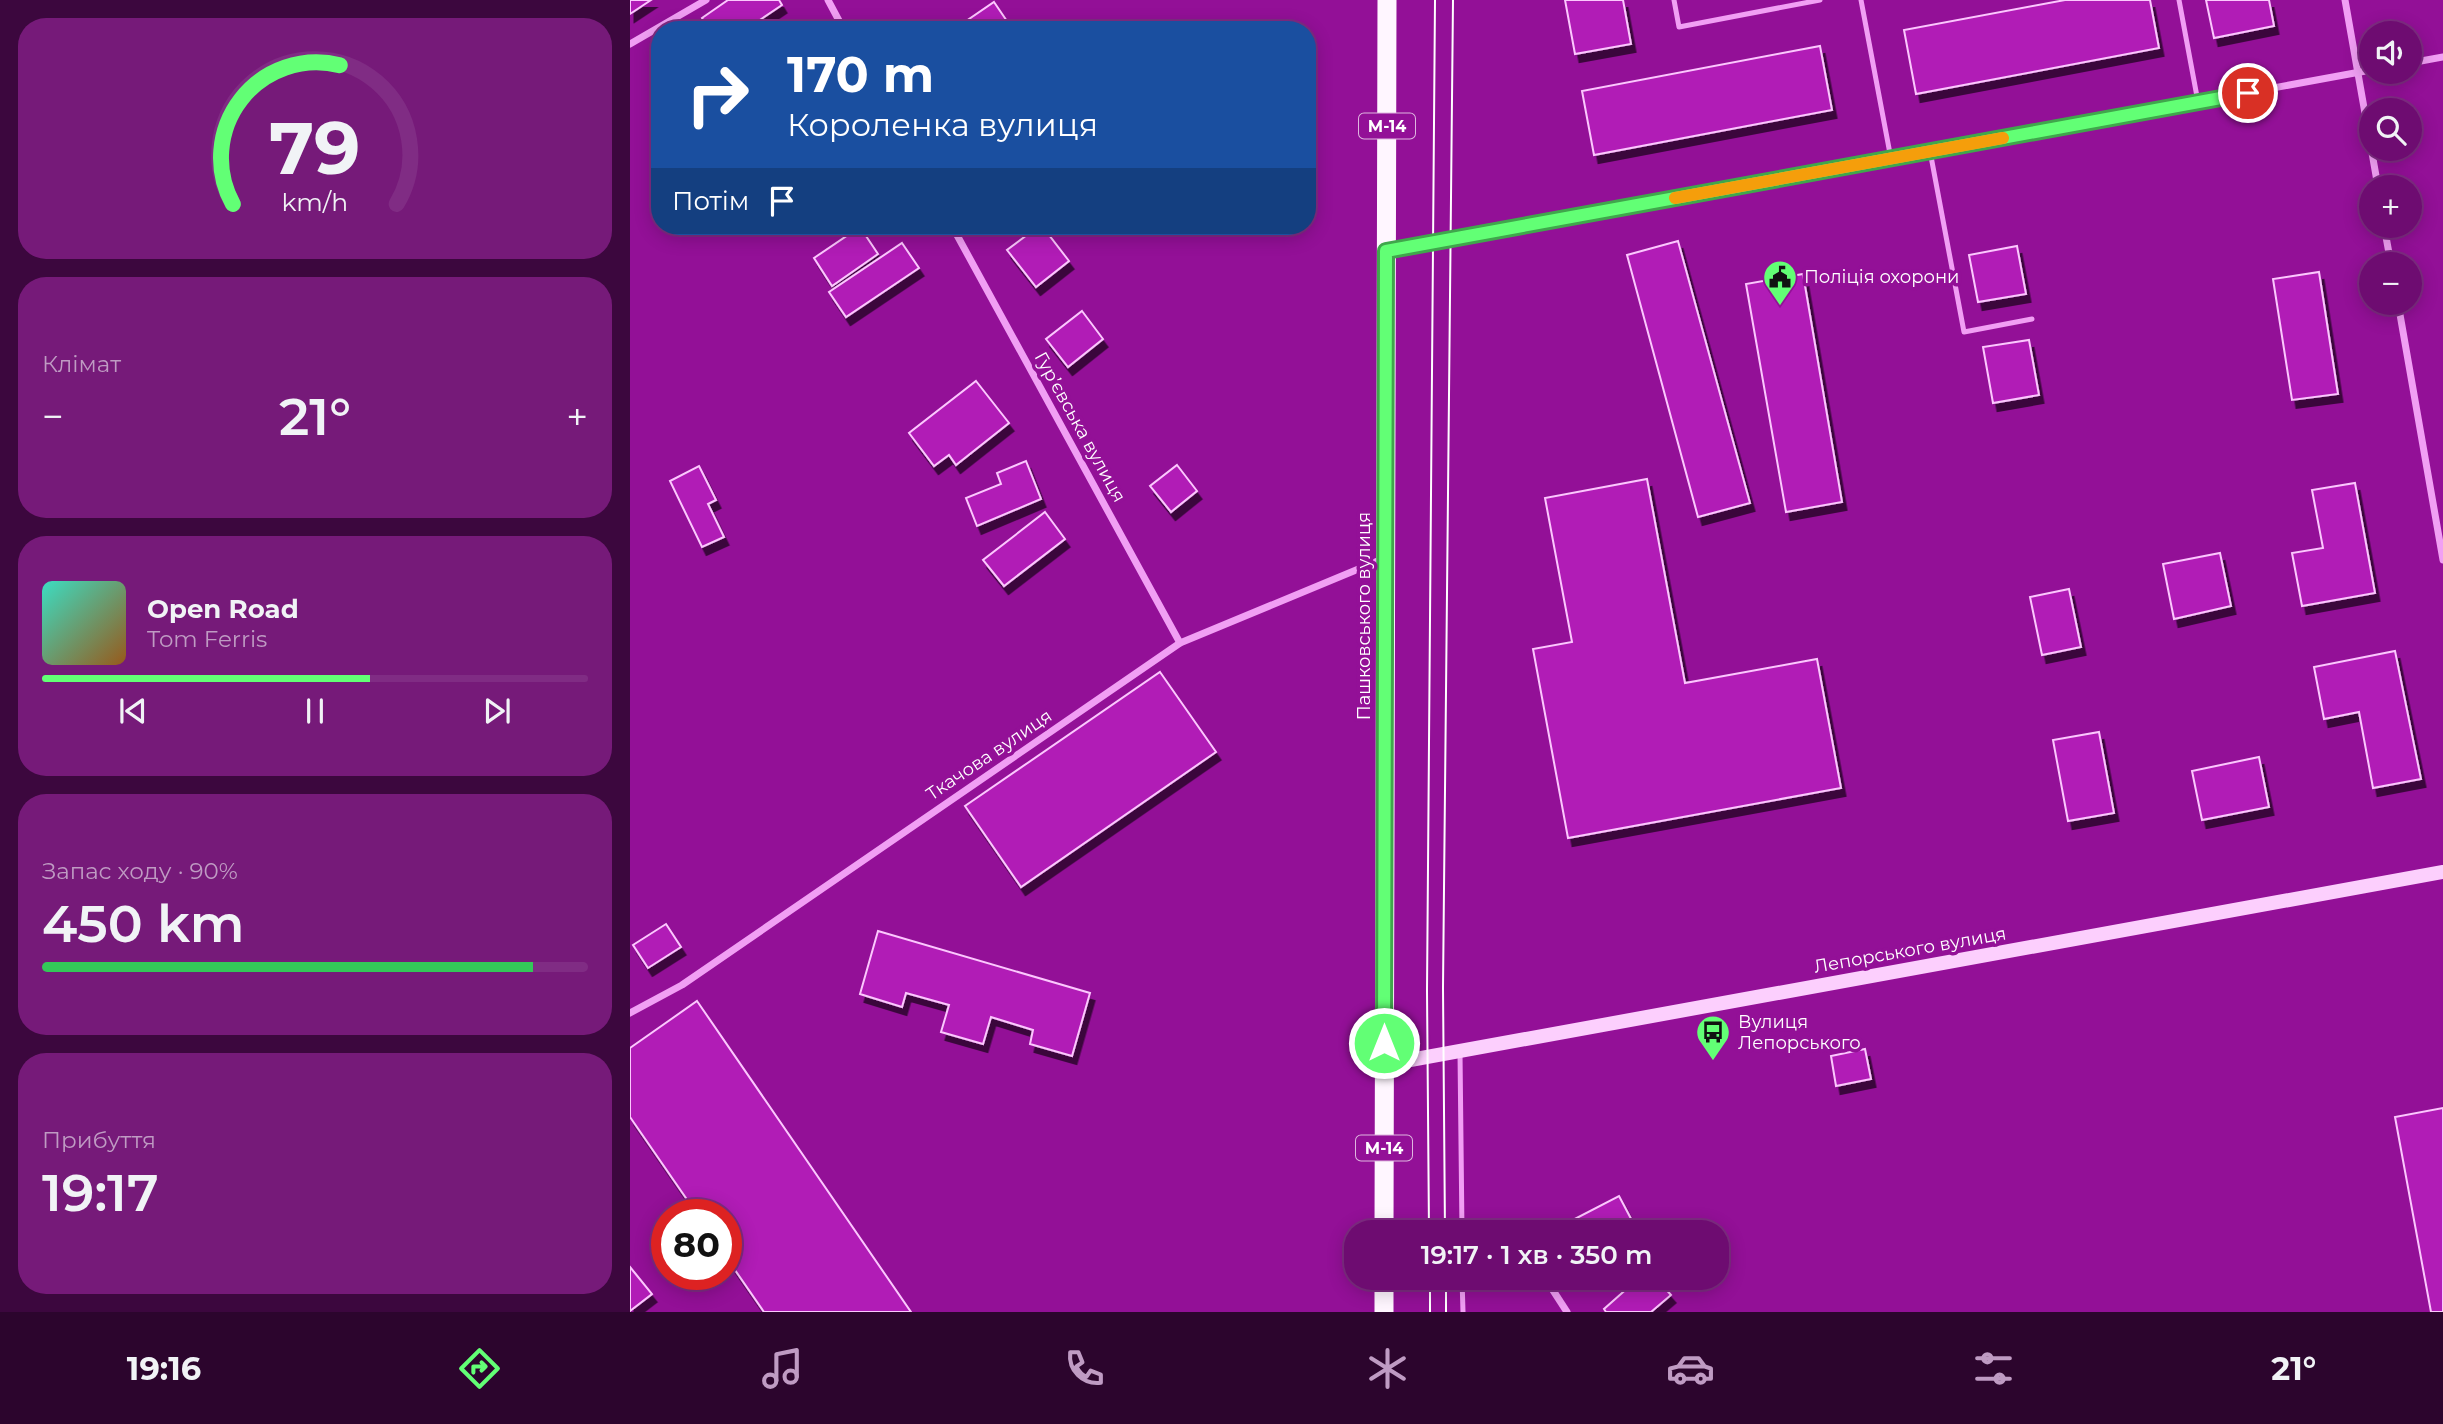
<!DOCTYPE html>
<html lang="uk">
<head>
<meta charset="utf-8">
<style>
  :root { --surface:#6e0c71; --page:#761a79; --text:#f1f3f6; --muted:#bf9bc3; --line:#802c84; --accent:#62ff75 }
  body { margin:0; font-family:Montserrat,sans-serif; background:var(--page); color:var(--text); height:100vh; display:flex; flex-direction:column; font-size:26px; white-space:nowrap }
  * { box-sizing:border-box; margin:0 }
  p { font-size:23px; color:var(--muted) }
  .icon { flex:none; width:38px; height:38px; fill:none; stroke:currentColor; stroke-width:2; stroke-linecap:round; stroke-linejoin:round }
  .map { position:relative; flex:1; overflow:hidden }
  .drawer { display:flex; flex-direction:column; gap:18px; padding:18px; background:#3c073e; width:630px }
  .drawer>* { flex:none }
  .hud { position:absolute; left:21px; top:21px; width:665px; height:214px; border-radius:28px; box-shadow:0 4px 18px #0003,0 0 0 2px var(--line); background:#1a4fa0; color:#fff; overflow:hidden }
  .fabs { position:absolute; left:1729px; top:21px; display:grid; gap:14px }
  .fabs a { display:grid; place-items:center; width:63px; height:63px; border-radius:50%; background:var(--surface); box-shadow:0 4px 18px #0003,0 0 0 2px var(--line); font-size:35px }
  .speed { position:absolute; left:21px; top:1199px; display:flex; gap:14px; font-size:35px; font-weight:700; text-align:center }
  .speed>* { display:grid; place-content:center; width:91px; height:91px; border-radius:50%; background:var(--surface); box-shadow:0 4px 18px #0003,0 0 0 2px var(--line); line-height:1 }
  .speed .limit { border:10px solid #d22; background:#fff; color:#111 }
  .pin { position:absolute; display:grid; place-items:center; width:60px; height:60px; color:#fff; margin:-30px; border:4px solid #fff; border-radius:50%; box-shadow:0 2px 7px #0007 }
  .me { position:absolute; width:77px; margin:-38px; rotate:0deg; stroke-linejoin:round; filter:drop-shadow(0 0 5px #0008) }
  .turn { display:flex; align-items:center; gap:24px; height:147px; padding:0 21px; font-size:32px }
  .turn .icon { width:91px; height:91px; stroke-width:2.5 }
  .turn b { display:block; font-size:49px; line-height:60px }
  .then { display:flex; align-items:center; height:66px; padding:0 21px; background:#0003; gap:14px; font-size:26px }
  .big { font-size:52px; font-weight:600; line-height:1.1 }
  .drawer .widget { flex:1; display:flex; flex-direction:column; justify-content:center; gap:10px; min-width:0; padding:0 24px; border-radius:28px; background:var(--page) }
  .drawer .dial { align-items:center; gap:0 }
  .dial svg { height:182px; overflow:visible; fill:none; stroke:var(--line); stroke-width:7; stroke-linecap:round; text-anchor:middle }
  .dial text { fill:var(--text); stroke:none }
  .song { display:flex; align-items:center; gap:21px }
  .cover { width:84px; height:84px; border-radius:10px; background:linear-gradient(135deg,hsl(170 70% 55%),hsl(30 70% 35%)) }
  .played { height:7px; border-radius:4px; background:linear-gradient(90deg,var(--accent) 60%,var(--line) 60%) }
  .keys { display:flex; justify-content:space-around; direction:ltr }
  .heat { display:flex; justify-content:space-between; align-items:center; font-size:38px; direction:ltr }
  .charge { height:10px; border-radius:5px; background:linear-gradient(90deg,#34c759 90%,var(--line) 0) }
  .trip { position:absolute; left:714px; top:1220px; width:385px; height:70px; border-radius:28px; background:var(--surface); box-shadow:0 4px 18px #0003,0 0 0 2px var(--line); font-weight:600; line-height:70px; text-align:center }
  .tabs { display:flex; height:112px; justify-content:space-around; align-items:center; background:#2c052d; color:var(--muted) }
  .tabs .icon { width:49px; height:49px }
  .tabs .selected { color:var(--accent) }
  .tabs b { font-size:32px; color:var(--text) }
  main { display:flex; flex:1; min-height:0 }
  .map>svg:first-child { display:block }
  .building { fill:#b11db6; stroke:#fcc7fe; stroke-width:2; filter:url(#shadow) }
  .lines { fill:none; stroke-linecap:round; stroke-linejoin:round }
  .service { stroke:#f19ff4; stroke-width:5 }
  .minor { stroke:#f19ff4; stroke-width:7 }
  .secondary { stroke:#fccffd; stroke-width:14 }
  .trunk { stroke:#fff6ff; stroke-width:19 }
  .tram { stroke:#fff; stroke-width:2 }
  .route-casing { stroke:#40a64c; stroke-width:18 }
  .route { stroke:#62ff75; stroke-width:12 }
  .slow { stroke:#f59e0b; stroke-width:12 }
  .labels { text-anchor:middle; stroke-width:7; stroke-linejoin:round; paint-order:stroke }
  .shield { fill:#931097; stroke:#dfb7e0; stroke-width:2 }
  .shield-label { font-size:16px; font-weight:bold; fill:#fff }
  .poi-label { font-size:18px; fill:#fff; stroke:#931097; text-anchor:start }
  .street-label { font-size:18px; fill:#fff; stroke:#931097 }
</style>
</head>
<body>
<main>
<section class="drawer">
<div class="widget dial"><svg viewBox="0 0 100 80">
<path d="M14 69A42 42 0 1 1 86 69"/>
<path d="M14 69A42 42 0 0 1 61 8" stroke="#62ff75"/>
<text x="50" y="56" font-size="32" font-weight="700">79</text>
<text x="50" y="72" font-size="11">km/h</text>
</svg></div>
<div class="widget"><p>Клімат</p>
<div class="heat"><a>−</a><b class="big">21°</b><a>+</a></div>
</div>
<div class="widget">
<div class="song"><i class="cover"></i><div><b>Open Road</b><p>Tom Ferris</p></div></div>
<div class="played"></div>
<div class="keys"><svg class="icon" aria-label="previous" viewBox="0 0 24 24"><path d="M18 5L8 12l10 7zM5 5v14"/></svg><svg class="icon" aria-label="pause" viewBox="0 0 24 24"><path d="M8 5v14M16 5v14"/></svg><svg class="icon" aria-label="next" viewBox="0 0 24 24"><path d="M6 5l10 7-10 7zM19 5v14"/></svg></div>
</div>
<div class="widget"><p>Запас ходу · 90%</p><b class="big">450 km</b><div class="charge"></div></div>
<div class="widget"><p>Прибуття</p><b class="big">19:17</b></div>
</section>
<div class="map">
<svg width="1813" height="1312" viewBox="0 0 1813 1312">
  <defs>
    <filter id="shadow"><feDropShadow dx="4.5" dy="8" stdDeviation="0" flood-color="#0009"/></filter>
  </defs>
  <rect width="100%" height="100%" fill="#931097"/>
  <g class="building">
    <path d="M 0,0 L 21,0 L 0,14 Z"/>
    <path d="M 98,0 L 149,0 L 152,5 L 115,30 L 79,30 L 72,18 Z"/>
    <path d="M 935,0 L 993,0 L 1001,44 L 945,54 Z"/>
    <path d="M 1435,0 L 1520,0 L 1529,48 L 1286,94 L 1274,30 Z"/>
    <path d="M 1576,0 L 1639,0 L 1644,26 L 1584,38 Z"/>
    <path d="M 364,2 L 383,30 L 323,30 Z"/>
    <path d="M 1190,46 L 1202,110 L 964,155 L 952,91 Z"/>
    <path d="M 409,226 L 412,226 L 439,261 L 406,287 L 377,250 Z"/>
    <path d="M 230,227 L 248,254 L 202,286 L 184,258 Z"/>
    <path d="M 1048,241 L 1120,503 L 1068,517 L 997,255 Z"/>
    <path d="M 272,243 L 289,268 L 216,317 L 199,292 Z"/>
    <path d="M 1387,246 L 1396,294 L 1348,302 L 1339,255 Z"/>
    <path d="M 1689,272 L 1708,394 L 1662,400 L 1643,279 Z"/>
    <path d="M 1173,274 L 1212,502 L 1156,512 L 1116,284 Z"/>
    <path d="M 452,311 L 473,339 L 438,367 L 416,339 Z"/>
    <path d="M 1399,340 L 1409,395 L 1363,403 L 1353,347 Z"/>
    <path d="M 346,381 L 379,423 L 326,465 L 319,455 L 304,466 L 279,433 Z"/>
    <path d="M 396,461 L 411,499 L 347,526 L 336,498 L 371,484 L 367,473 Z"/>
    <path d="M 547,465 L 567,491 L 541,512 L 520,486 Z"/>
    <path d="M 69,466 L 86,500 L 78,504 L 94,537 L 72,547 L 40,481 Z"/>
    <path d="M 1017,479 L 1055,683 L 1187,659 L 1211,788 L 938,838 L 903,649 L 942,642 L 915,498 Z"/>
    <path d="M 1725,483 L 1745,593 L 1672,606 L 1662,553 L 1693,548 L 1682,490 Z"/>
    <path d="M 415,512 L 435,539 L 374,586 L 353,560 Z"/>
    <path d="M 1590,553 L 1601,606 L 1544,619 L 1533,564 Z"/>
    <path d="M 1439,589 L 1451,647 L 1412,655 L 1400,597 Z"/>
    <path d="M 1765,651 L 1791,779 L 1743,788 L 1729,712 L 1694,719 L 1684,667 Z"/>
    <path d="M 530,672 L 586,752 L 391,887 L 335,806 Z"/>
    <path d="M 1469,732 L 1484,813 L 1438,821 L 1423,740 Z"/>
    <path d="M 1629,757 L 1639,807 L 1572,820 L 1562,771 Z"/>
    <path d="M 36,924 L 51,947 L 18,968 L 3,945 Z"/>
    <path d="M 248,931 L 460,993 L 442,1056 L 400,1044 L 403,1030 L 361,1017 L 353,1044 L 311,1032 L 319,1005 L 276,993 L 272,1007 L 230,994 Z"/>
    <path d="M 67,1001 L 281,1312 L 134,1312 L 96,1257 L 96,1214 L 67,1214 L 0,1117 L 0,1048 Z"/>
    <path d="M 1235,1049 L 1241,1079 L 1206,1086 L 1201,1056 Z"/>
    <path d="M 1813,1108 L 1813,1312 L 1801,1312 L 1765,1117 Z"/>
    <path d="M 989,1196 L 1008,1232 L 939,1232 L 935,1224 Z"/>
    <path d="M 0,1267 L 22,1294 L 0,1311 Z"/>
    <path d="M 1009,1278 L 1026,1278 L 1041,1295 L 1021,1312 L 976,1312 L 974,1309 Z"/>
  </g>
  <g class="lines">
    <g class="service">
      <path d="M 1044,0 L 1049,27 L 1190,0"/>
      <path d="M 1231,0 L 1261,159"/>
      <path d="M 1549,0 L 1568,102"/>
      <path d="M 1300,151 L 1334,332 L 1402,319"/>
      <path d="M 830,1053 L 832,1232"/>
      <path d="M 832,1278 L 833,1312"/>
    </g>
    <g class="minor">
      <path d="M 198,0 L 214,30"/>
      <path d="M 1715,0 L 1748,187"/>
      <path d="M 0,44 L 76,0"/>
      <path d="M 1780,63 L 1813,57"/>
      <path d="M 322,226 L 550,643"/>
      <path d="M 1754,226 L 1761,264"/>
      <path d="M 757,251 L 1741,70"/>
      <path d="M 1768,303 L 1813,560"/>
      <path d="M 0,1013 L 52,985 L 550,643 L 755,558"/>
      <path d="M 885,1230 L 886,1232"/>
      <path d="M 915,1278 L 937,1312"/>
    </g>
    <path class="secondary" d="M 753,1065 L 1813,872"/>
    <g class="trunk">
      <path d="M 754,1232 L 757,0"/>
      <path d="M 754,1278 L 754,1312"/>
    </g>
    <g class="tram">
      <path d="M 799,1232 L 797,991 L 805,0"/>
      <path d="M 815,1232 L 813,988 L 823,0"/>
      <path d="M 800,1278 L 800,1312"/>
      <path d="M 816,1278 L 816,1312"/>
    </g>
  </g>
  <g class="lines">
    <g class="route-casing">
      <path id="route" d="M 754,1043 L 756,251 L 1618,93"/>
    </g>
    <use href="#route" class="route"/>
    <path class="slow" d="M 1045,198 L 1373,138"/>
  </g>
  <defs>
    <g id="civic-pin" transform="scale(1.75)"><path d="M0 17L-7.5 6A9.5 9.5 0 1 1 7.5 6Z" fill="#62ff75" stroke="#931097"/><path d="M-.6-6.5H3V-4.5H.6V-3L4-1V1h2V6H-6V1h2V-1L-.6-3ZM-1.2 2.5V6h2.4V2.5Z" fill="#111"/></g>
    <g id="bus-pin" transform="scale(1.75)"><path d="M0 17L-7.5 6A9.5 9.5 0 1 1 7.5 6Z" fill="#62ff75" stroke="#931097"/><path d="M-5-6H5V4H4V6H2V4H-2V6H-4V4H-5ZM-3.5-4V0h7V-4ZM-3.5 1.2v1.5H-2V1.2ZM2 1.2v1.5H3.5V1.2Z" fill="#111"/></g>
  </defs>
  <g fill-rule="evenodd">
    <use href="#civic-pin" x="1150" y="277"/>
    <use href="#bus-pin" x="1083" y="1032"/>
  </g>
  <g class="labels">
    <g class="shield">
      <rect x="729" y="113.5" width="56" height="25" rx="5"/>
      <rect x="726" y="1135.5" width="56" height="25" rx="5"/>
    </g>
    <g class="shield-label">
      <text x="757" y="132">М-14</text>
      <text x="754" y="1154">М-14</text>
    </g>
    <g class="poi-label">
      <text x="1174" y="283">Поліція охорони</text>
      <text x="1108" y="1028">Вулиця<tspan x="1108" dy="21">Лепорського</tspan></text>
    </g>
    <g class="street-label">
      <text transform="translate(450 427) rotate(61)" y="6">Гур’євська вулиця</text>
      <text transform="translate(734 616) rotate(-90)" y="6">Пашковського вулиця</text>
      <text transform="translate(359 755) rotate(-34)" y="6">Ткачова вулиця</text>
      <text transform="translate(1280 950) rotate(-10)" y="6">Лепорського вулиця</text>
    </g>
  </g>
</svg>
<div class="fabs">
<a><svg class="icon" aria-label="sound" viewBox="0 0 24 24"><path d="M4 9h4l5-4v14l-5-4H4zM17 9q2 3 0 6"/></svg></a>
<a><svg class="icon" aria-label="search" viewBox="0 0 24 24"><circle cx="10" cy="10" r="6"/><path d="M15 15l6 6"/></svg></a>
<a>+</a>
<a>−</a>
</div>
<div class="speed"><div class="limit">80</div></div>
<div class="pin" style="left:1618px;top:93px;background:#d93025"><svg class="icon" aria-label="arrive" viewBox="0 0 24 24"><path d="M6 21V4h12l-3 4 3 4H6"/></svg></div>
<svg class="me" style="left:754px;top:1043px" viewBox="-20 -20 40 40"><circle r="17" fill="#62ff75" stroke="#fff" stroke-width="3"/><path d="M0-11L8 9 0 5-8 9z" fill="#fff"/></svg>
<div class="trip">19:17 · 1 хв · 350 m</div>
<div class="hud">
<div class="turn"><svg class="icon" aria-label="right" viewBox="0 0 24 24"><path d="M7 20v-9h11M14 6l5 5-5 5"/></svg><div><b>170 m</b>Короленка вулиця</div></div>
<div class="then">Потім<svg class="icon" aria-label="arrive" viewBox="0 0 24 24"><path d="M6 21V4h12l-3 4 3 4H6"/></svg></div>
</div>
</div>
</main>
<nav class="tabs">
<b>19:16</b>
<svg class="icon selected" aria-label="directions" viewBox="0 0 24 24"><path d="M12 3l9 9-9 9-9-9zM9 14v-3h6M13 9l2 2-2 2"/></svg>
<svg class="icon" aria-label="music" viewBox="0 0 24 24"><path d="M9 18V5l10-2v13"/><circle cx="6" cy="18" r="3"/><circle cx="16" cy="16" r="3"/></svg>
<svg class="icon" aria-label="phone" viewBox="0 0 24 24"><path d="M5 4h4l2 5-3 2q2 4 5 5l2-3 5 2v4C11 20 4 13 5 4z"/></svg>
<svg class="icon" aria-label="climate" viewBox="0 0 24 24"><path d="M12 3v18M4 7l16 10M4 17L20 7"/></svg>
<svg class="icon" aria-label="car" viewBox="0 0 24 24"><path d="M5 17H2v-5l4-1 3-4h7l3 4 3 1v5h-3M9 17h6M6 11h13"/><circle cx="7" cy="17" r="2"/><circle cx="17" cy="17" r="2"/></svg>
<svg class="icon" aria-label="filters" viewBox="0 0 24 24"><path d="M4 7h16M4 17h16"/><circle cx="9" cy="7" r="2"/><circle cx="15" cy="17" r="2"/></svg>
<b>21°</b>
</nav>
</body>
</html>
